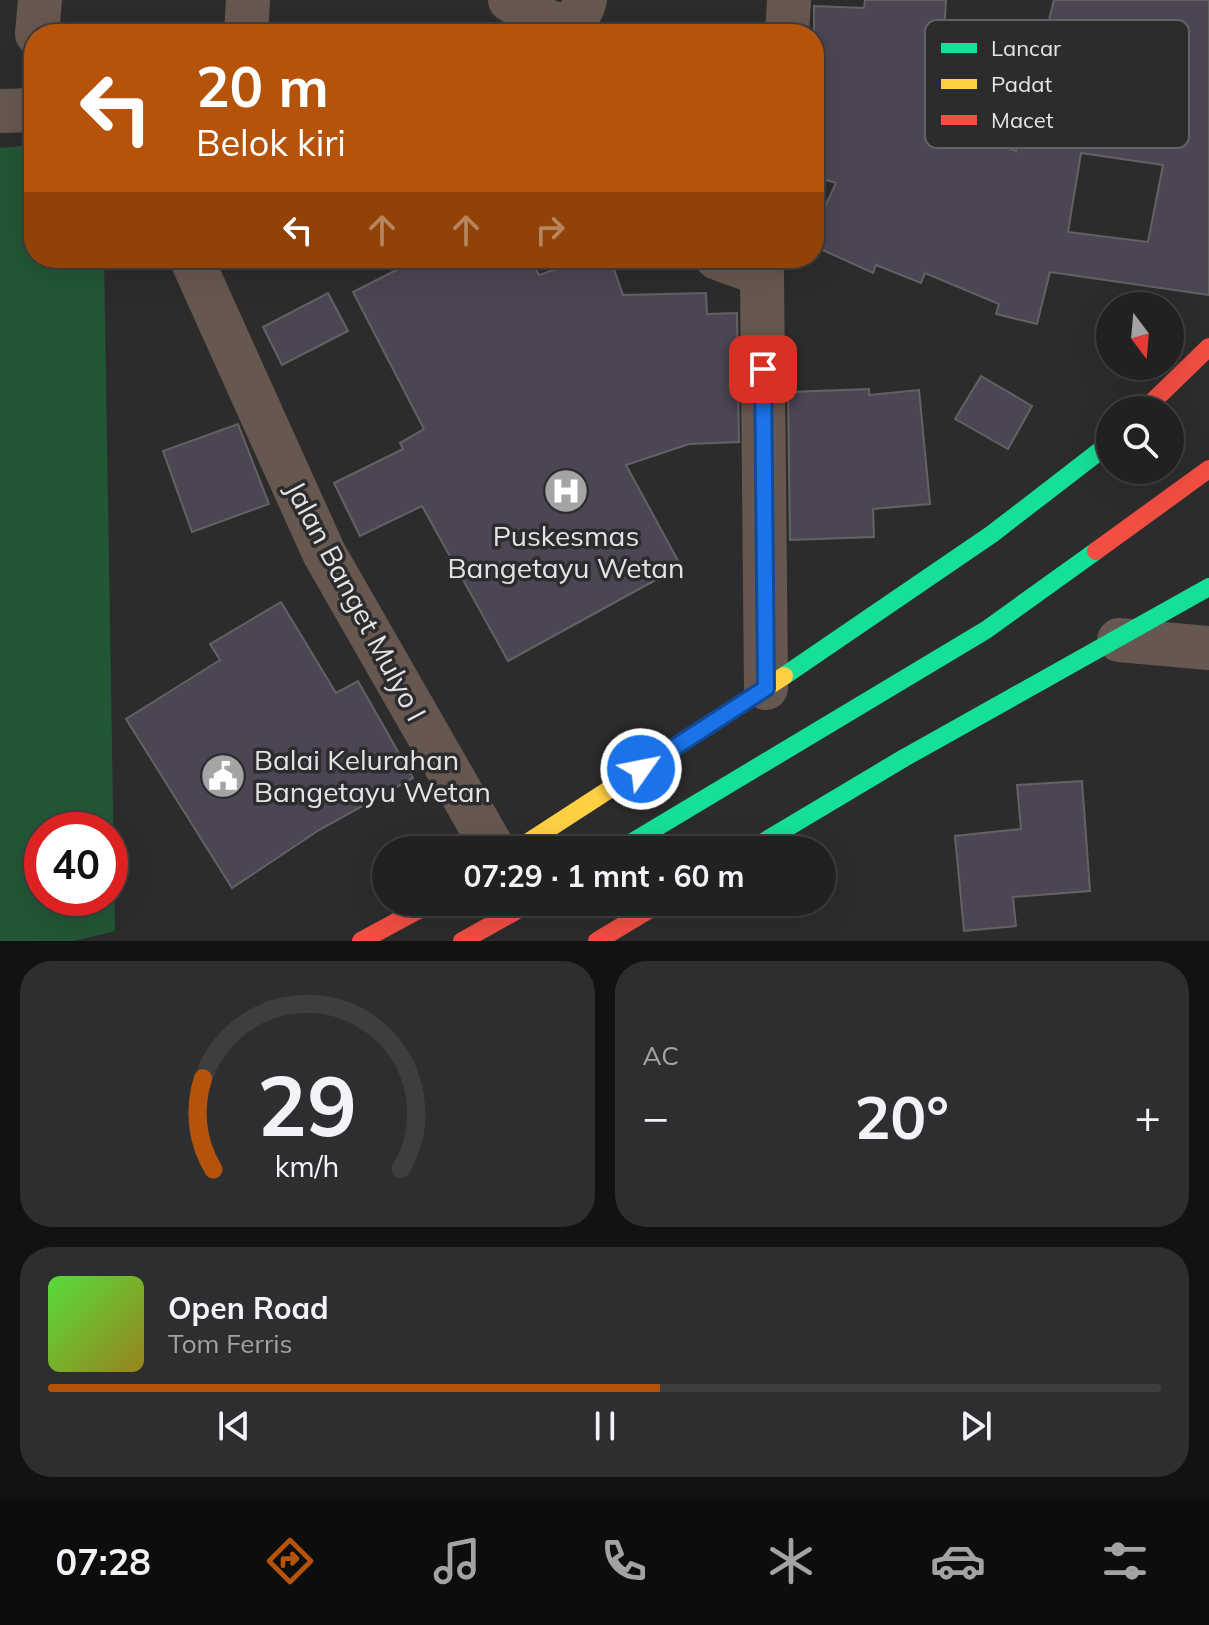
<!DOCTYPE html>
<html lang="id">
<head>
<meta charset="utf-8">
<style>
  :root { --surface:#212122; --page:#2d2e2f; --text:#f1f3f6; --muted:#a2a3a5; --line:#3e3e40; --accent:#b45309 }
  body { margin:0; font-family:Mulish,sans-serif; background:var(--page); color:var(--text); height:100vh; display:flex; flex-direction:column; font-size:30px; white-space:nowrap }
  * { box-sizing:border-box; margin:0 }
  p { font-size:26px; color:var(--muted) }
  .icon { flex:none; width:44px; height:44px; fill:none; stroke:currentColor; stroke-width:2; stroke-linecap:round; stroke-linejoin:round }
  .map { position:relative; height:941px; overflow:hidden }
  .drawer { display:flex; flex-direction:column; gap:20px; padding:20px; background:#121213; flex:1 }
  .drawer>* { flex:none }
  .guide { position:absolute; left:24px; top:24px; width:800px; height:244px; border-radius:32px; box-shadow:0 8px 32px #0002,0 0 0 2px var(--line); background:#b45309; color:#fff; overflow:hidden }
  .needle { width:52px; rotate:164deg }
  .tools { position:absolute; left:1096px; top:292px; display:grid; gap:16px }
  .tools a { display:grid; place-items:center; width:88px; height:88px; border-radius:50%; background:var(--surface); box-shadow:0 8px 32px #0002,0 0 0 2px var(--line); font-size:40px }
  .speed { position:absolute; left:24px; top:812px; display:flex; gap:16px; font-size:40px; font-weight:700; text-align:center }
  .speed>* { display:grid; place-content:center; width:104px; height:104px; border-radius:50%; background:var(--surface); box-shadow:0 8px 32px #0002,0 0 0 2px var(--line); line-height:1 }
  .speed .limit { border:12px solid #d22; background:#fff; color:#111 }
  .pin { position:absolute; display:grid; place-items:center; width:68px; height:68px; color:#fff; margin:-34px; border-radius:16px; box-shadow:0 4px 12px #0006 }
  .me { position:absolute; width:88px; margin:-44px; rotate:57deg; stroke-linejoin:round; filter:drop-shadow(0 0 6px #0008) }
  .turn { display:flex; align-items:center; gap:28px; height:168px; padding:0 40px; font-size:36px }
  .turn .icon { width:104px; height:104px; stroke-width:2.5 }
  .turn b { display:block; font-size:56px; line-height:68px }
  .lanes { display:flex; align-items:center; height:76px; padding:0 40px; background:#0003; justify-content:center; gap:40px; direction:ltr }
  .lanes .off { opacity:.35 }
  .big { font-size:60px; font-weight:700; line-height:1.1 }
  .drawer .card { flex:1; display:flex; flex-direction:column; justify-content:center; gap:12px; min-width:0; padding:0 28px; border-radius:32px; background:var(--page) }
  .drawer .dial { align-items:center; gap:0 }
  .dial svg { height:208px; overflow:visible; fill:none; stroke:var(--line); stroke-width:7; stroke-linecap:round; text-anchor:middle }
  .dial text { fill:var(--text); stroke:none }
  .song { display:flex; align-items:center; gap:24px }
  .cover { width:96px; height:96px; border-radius:12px; background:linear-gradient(135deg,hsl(110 70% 55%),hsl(50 70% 35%)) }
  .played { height:8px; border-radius:4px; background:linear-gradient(90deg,var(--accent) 55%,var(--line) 55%) }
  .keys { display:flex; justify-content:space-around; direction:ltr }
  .heat { display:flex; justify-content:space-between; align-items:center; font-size:44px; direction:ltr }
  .drawer .tiles { flex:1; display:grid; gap:20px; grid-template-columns:1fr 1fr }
  .card:last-child { grid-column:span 2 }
  .trip { position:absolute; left:372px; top:836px; width:464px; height:80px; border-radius:40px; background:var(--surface); box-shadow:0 8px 32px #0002,0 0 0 2px var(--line); font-weight:700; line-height:80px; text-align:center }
  .tabs { display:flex; height:128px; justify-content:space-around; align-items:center; background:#0d0d0e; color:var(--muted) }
  .tabs .icon { width:56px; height:56px }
  .tabs .on { color:var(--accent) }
  .tabs b { font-size:36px; color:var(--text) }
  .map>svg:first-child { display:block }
  .green { fill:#225735; fill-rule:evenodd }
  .building { fill:#4c4554; stroke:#636263; stroke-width:2; fill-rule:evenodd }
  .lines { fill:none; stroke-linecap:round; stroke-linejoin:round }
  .street { stroke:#67584f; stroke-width:44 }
  .fast { stroke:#16e098; stroke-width:18 }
  .slow { stroke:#ffcf43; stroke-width:18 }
  .jam { stroke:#f24e42; stroke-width:18 }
  .route-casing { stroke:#114b97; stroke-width:20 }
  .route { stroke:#1a73e8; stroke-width:14 }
  .labels { text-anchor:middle; stroke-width:7; stroke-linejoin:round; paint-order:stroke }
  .poi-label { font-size:28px; fill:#e4e3e5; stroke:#2c2b2e }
  .street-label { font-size:28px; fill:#e4e3e5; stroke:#2c2b2e }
  .key { fill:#2c2b2e; stroke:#636265; stroke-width:2 }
  .key-label { font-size:22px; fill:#e4e3e5 }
</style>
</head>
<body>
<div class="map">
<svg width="1209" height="941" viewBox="0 0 1209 941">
  <rect width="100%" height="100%" fill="#2c2c2d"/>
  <path class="green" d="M 34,145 L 34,258 L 104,258 L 115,931 L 74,941 L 0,941 L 0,148 ZM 42,830 L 110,830 L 110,898 L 42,898 Z"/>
  <g class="building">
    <path d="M 865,0 L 946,0 L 944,32 L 959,33 L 949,126 L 1016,151 L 1054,0 L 1209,0 L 1209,295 L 1050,272 L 1037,324 L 996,314 L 999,304 L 925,273 L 921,283 L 876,265 L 873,273 L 814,246 L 814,230 L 836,183 L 814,176 L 814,164 L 825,134 L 814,130 L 814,6 L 864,8 ZM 1081,153 L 1163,165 L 1148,242 L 1068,232 Z"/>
    <path d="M 420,258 L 530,258 L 539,275 L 588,258 L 610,258 L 623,295 L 706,293 L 707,314 L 737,313 L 739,442 L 689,444 L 626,465 L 681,566 L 508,661 L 422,506 L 360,536 L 334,483 L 403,449 L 400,443 L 424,429 L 353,292 Z"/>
    <path d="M 328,293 L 348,331 L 282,365 L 263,327 Z"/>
    <path d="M 981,376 L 1032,406 L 1008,449 L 955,419 Z"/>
    <path d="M 869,389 L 869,395 L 919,390 L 930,504 L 873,509 L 874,537 L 790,540 L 788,392 Z"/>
    <path d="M 238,424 L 269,504 L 192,532 L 163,451 Z"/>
    <path d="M 281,602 L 336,693 L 358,681 L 413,778 L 319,830 L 232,888 L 126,719 L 220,660 L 210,644 Z"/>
    <path d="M 1082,781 L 1090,891 L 1013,897 L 1016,926 L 964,931 L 955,836 L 1021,829 L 1017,785 Z"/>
  </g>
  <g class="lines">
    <g class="street">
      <path d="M 510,0 C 536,15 573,46 585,0"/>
      <path d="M 37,34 L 40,0"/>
      <path d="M 246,34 L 248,0"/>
      <path d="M 787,34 L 789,0"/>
      <path d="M 0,111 L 34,110"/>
      <path d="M 191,258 L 324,553 L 494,850"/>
      <path d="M 717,258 L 762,274 L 766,688"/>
      <path d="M 1119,640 L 1209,648"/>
    </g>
    <g class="fast">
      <path d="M 784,676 L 992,534 L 1110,443"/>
      <path d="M 619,850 L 986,630 L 1096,551"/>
      <path d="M 750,850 L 904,758 L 1209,587"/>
    </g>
    <path class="slow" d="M 516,850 L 784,676"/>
    <g class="jam">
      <path d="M 1144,410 L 1209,347"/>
      <path d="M 1096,551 L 1209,469"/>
      <path d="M 361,941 L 433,902"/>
      <path d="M 462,941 L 532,902"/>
      <path d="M 597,941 L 662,902"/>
    </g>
  </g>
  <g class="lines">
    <g class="route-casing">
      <path id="route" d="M 641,769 L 766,688 L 763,369"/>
    </g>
    <use href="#route" class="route"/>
  </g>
  <defs>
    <g id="hospital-disc" transform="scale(2.3)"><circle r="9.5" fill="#a4a3a5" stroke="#2c2b2e"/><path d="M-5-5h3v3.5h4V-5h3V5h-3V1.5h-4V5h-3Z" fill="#fff"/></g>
    <g id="civic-disc" transform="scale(2.3)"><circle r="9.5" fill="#a4a3a5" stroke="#2c2b2e"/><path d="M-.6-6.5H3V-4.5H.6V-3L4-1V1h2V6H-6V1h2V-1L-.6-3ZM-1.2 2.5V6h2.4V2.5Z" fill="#fff"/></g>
  </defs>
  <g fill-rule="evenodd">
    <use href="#hospital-disc" x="566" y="491"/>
    <use href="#civic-disc" x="223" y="776"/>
  </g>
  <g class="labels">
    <g class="poi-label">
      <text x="566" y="546">Puskesmas<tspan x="566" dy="32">Bangetayu Wetan</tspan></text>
      <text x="254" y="770" text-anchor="start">Balai Kelurahan<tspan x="254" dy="32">Bangetayu Wetan</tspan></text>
    </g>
    <g class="street-label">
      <text transform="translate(356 601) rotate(62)" y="10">Jalan Banget Mulyo I</text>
    </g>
  </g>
  <rect x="925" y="20" width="264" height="128" rx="12" class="key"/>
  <rect x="941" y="43" width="36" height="10" fill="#16e098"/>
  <rect x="941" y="79" width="36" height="10" fill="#ffcf43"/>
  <rect x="941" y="115" width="36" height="10" fill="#f24e42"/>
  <g class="key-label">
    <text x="991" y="56">Lancar</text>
    <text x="991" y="92">Padat</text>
    <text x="991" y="128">Macet</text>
  </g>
</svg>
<div class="tools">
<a><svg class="needle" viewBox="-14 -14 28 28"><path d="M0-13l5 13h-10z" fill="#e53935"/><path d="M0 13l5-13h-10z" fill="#a2a3a5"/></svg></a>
<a><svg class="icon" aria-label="search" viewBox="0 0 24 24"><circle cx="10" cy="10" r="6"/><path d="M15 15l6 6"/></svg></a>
</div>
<div class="speed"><div class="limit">40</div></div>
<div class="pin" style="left:763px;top:369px;background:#d93025"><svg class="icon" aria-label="arrive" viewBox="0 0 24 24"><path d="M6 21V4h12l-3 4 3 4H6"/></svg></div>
<svg class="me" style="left:641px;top:769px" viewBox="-20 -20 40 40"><circle r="17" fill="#1a73e8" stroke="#fff" stroke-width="3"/><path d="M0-11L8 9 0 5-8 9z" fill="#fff"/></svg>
<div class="trip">07:29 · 1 mnt · 60 m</div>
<div class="guide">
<div class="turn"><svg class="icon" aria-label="left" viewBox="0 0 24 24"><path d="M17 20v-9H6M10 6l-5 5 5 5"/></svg><div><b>20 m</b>Belok kiri</div></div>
<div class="lanes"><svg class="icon" aria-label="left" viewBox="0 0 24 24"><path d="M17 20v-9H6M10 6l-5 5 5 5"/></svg><svg class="icon off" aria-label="ahead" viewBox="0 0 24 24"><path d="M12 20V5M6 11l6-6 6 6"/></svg><svg class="icon off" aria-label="ahead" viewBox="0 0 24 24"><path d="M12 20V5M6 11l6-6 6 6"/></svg><svg class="icon off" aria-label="right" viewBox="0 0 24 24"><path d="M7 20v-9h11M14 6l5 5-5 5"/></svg></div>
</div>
</div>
<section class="drawer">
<div class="tiles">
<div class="card dial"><svg viewBox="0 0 100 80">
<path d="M14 69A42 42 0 1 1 86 69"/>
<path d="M14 69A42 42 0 0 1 10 34" stroke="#b45309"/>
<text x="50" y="56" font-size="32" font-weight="700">29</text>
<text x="50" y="72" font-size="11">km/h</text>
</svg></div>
<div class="card"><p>AC</p>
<div class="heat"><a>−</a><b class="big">20°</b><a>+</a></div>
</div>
<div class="card">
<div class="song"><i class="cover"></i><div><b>Open Road</b><p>Tom Ferris</p></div></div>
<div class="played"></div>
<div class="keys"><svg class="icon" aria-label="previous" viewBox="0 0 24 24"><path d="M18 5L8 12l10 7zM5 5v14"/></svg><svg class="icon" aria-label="pause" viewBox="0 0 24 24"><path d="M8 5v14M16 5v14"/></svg><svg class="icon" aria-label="next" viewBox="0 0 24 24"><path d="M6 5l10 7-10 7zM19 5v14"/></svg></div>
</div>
</div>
</section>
<nav class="tabs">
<b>07:28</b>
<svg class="icon on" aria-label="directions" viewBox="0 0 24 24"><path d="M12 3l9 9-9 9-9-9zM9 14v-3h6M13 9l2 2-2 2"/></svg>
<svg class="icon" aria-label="music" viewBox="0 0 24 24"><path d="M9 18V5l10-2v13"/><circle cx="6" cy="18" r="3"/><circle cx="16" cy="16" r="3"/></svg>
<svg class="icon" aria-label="phone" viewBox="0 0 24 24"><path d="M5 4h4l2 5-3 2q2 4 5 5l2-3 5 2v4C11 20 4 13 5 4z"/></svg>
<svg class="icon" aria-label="climate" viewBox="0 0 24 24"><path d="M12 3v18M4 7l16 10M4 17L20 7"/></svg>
<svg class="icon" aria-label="car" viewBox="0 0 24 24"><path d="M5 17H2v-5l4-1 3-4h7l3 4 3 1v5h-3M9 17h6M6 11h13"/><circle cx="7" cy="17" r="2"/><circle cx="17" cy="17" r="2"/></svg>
<svg class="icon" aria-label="filters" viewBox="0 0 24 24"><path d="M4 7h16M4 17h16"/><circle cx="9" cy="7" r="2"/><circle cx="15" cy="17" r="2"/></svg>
</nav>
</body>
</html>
